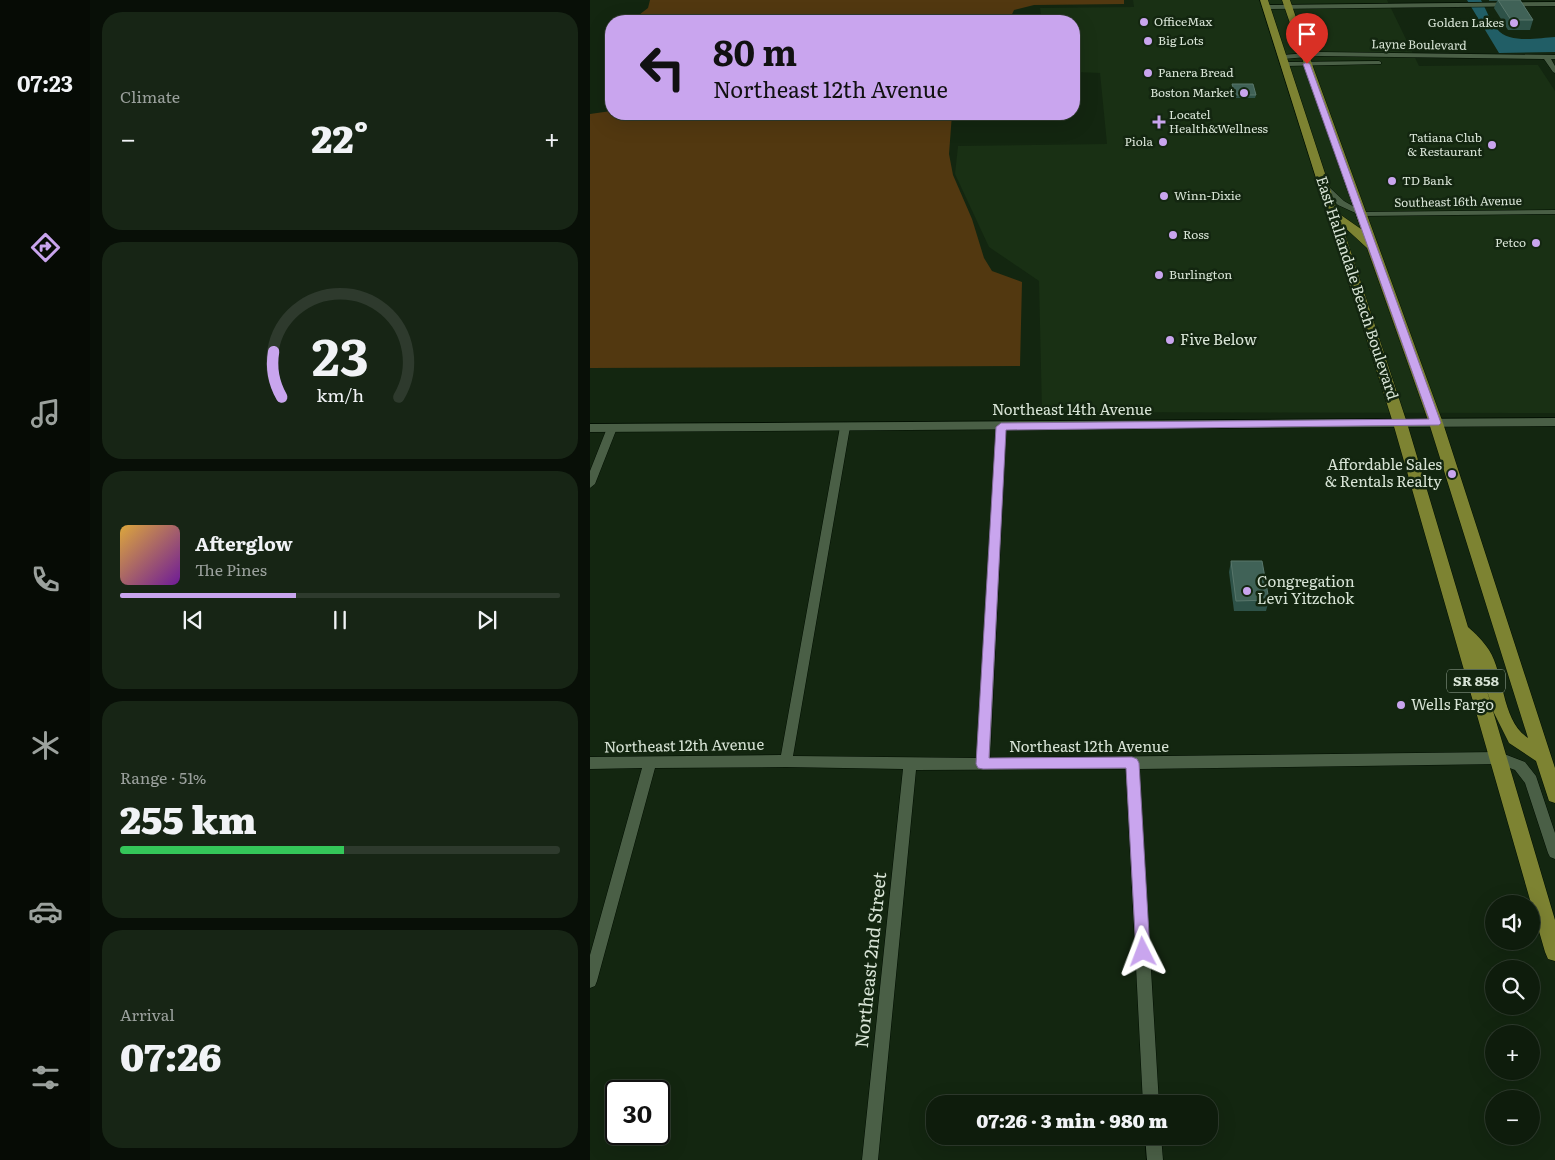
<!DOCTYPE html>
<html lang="en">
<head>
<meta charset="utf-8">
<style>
  :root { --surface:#0e1c0c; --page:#172515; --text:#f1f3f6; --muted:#9ba19d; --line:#2e3a2d; --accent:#c9a5ee }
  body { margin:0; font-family:Literata,serif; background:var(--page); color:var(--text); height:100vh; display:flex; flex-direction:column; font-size:19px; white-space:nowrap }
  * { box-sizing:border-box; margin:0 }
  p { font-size:16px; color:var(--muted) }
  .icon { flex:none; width:28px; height:28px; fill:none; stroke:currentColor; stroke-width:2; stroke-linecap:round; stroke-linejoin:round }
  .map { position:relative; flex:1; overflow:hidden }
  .panel { display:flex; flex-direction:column; gap:12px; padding:12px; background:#080f07; width:500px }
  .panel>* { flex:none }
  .top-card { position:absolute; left:15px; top:15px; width:475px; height:105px; border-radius:20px; box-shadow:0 5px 20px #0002,0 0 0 1px var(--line); background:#c9a5ee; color:#111; overflow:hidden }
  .controls { position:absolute; left:895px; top:895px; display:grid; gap:10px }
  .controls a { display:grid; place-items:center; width:55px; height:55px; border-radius:50%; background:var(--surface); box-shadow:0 5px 20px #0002,0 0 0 1px var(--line); font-size:25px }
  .speed { position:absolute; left:15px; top:1080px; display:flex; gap:10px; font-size:25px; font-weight:700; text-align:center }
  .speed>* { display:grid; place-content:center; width:65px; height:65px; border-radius:50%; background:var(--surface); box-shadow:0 5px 20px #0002,0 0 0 1px var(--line); line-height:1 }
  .speed .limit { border:2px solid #111; border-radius:8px; background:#fff; color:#111 }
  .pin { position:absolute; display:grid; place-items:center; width:42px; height:42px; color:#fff; margin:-51px -21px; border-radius:50% 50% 50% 0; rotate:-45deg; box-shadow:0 0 5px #0007 }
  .pin .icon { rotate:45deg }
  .me { position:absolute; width:55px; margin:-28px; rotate:357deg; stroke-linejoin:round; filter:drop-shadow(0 0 4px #0008) }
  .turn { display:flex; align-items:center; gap:18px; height:105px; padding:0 25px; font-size:22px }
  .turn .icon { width:65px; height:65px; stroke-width:2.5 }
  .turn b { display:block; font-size:35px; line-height:42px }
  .big { font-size:38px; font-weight:800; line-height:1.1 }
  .panel .tile { flex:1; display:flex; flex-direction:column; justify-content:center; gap:8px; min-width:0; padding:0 18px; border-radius:20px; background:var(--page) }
  .panel .dial { align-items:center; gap:0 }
  .dial svg { height:130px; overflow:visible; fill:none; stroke:var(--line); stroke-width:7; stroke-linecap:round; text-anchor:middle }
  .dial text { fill:var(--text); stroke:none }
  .song { display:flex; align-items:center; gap:15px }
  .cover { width:60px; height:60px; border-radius:8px; background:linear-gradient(135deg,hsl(40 70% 55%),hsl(280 70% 35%)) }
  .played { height:5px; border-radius:2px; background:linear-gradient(90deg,var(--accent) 40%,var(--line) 40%) }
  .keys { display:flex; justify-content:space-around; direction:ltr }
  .heat { display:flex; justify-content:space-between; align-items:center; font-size:28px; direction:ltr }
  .charge { height:8px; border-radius:4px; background:linear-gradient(90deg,#34c759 51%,var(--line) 0) }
  .trip { position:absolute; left:336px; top:1095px; width:292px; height:50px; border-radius:20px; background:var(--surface); box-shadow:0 5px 20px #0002,0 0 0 1px var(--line); font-weight:800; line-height:50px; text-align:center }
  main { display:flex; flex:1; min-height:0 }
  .dock { display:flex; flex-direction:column; width:90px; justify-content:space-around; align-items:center; background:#060b05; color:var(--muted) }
  .dock .icon { width:35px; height:35px }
  .dock .current { color:var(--accent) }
  .dock b { font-size:22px; color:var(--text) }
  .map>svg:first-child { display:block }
  .built { fill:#193014 }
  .green { fill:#523810 }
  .water { fill:#215e66 }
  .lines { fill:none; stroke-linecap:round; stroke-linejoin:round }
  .minor-casing { stroke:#010e00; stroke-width:1 }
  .tertiary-casing { stroke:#010e00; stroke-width:1 }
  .primary-casing { stroke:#010e00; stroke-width:1 }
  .minor { fill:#4a5f46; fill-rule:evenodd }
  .tertiary { fill:#4a5f46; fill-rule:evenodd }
  .primary { fill:#7d8332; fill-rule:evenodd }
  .wall { fill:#2e5248 }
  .building { fill:#406257; stroke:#58766b }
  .route { fill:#c9a5ee; stroke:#836b9b }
  .poi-dot { fill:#c9a5ee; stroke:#132610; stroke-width:2 }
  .labels { text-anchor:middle; stroke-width:5; stroke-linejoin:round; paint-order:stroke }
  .far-poi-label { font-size:12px; fill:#d8e4d6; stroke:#132610; text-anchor:start }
  .far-street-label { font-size:12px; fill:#d8e4d6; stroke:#132610 }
  .shield { fill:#132610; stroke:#9dab9b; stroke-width:1 }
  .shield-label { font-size:14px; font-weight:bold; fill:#d8e4d6 }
  .street-label { font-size:15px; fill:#d8e4d6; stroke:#132610 }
  .poi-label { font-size:15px; fill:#d8e4d6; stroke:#132610; text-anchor:start }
  .near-street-label { font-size:18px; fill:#d8e4d6; stroke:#132610 }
</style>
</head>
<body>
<main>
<nav class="dock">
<b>07:23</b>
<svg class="icon current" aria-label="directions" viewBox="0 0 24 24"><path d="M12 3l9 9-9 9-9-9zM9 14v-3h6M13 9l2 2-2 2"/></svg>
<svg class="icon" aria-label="music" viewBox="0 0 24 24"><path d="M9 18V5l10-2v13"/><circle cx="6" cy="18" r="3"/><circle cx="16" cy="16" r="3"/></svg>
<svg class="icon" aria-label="phone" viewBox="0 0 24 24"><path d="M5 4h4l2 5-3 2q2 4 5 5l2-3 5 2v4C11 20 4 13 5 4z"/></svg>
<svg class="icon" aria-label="climate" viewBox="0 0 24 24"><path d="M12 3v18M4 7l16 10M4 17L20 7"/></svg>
<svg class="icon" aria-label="car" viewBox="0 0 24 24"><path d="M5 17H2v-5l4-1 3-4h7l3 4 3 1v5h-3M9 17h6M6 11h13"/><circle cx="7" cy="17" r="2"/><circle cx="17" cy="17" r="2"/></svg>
<svg class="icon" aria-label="filters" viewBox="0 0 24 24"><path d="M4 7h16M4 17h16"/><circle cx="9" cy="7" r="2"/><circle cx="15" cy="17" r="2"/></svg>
</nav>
<section class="panel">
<div class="tile"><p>Climate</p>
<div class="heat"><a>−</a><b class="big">22°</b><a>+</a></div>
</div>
<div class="tile dial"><svg viewBox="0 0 100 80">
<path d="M14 69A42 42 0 1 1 86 69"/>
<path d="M14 69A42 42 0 0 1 9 41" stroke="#c9a5ee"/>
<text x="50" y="56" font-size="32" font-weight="700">23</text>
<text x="50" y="72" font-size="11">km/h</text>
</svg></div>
<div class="tile">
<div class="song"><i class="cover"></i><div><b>Afterglow</b><p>The Pines</p></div></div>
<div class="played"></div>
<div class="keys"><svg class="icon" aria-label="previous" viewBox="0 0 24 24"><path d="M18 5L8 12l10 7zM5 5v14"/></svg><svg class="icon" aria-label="pause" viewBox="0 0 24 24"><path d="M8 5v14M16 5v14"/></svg><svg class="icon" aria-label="next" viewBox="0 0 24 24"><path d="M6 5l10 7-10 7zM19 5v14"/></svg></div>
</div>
<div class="tile"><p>Range · 51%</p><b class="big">255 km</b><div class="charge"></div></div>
<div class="tile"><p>Arrival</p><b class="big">07:26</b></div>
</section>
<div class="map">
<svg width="965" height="1160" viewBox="0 0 965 1160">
  <rect width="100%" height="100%" fill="#132610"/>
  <path class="built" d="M 543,0 L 797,0 L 829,66 L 948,65 L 965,91 L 965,413 L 452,412 L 449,281 L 399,247 L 365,174 L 368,146 L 517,144 L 510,73 L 484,72 L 484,21 L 452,21 L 450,8 L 544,7 Z"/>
  <g class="green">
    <path d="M 60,0 L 534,0 L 534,4 L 444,5 L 424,10 L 419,21 L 41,21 L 58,8 Z"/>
    <path d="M 21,111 L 21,114 L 362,114 L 359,154 L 363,175 L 382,219 L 394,258 L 402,271 L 432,282 L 430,366 L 0,368 L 0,114 Z"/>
  </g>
  <path class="water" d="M 877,0 L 891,0 C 896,9 900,21 907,29 C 919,44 948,38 965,37 L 965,52 L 909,53 Z"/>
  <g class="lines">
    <g class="minor-casing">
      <g id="minor">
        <path d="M 965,2 L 965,6 L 677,9 L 674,7 L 677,5 Z"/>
        <path d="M 729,52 L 965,55 L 965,59 L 961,59 L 965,66 L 965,73 L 963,72 L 954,59 L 729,56 L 693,59 L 690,57 L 693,55 Z"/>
        <path d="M 789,61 L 791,62 L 791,64 L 696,66 L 693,64 L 696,62 Z"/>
        <path d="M 732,186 L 738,186 L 754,201 L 773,212 L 965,210 L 965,214 L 772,216 L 748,205 L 732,190 Z"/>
        <path d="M 255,424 L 260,427 L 203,756 L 387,758 L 406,427 L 411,424 L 416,427 L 400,758 L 909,752 L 935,762 L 946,776 L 965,833 L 965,859 L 960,857 L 958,853 L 935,783 L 925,770 L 909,764 L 549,769 L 569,1104 L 553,1104 L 536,769 L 326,770 L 288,1160 L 272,1160 L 313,769 L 196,767 L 65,768 L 7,981 L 5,986 L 0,988 L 0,955 L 52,768 L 0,769 L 0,757 L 191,755 L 250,427 Z"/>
        <path d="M 22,425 L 27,428 L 5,484 L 0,488 L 0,471 L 17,428 Z"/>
        <path d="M 555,1136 L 571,1136 L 573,1160 L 557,1160 Z"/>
      </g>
    </g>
    <g class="tertiary-casing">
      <path id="tertiary" d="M 965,418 L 965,426 L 0,432 L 0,424 Z"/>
    </g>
    <g class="primary-casing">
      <path id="primary" d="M 670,0 L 678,0 L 748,213 L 771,229 L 692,0 L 700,0 L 722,64 L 853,423 L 965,768 L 965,803 L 959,801 L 946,761 L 919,743 L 904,713 L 895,684 L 965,920 L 965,961 L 958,959 L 955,952 L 803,423 ZM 752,225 L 777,248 L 839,423 L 938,738 C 911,720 915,675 899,650 C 894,642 885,633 878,627 L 817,423 Z"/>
    </g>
    <use href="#minor" class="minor"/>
    <use href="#tertiary" class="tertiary"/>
    <use href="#primary" class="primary"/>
  </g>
  <g class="wall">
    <path d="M 899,0 L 930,0 L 943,20 L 940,30 L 918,30 L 904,8 L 907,1 L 899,1 Z"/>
    <path d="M 642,84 L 666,95 L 665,98 L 645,98 L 642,87 Z"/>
    <path d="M 641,561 L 679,600 L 676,611 L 644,611 L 639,572 Z"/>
  </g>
  <g class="building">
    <path d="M 908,0 L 930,0 L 943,20 L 921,20 Z"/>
    <path d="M 642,84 L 663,84 L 666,95 L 645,95 Z"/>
    <path d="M 641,561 L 672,561 L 679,600 L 646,601 Z"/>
  </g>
  <path class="route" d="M 717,62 L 720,64 L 851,423 L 849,425 L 416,430 L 399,758 L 542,757 L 547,759 L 549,763 L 560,952 L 558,957 L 553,959 L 548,957 L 546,952 L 536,768 L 393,769 L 388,768 L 386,764 L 406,427 L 411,423 L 839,419 L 713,64 Z"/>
  <g class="poi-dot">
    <circle cx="554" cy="22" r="5"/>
    <circle cx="924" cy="23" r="5"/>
    <circle cx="558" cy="41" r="5"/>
    <circle cx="558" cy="73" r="5"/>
    <circle cx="654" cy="93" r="5"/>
    <path d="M566.5 114.5h5v5h5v5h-5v5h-5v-5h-5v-5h5z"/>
    <circle cx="573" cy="142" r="5"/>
    <circle cx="902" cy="145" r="5"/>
    <circle cx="802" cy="181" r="5"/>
    <circle cx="574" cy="196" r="5"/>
    <circle cx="583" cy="235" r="5"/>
    <circle cx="946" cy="243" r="5"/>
    <circle cx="569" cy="275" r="5"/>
    <circle cx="580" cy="340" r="5"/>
    <circle cx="862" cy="474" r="5"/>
    <circle cx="657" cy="591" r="5"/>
    <circle cx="811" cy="705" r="5"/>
  </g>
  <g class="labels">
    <g class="far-poi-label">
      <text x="564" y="26">OfficeMax</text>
      <text x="914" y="27" text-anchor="end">Golden Lakes</text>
      <text x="568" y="45">Big Lots</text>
      <text x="568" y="77">Panera Bread</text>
      <text x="644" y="97" text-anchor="end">Boston Market</text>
      <text x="579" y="119">Locatel<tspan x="579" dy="14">Health&amp;Wellness</tspan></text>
      <text x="892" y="142" text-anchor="end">Tatiana Club<tspan x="892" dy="14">&amp; Restaurant</tspan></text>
      <text x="563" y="146" text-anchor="end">Piola</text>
      <text x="812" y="185">TD Bank</text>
      <text x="584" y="200">Winn-Dixie</text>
      <text x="593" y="239">Ross</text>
      <text x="936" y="247" text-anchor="end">Petco</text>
      <text x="579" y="279">Burlington</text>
    </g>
    <g class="far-street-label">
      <text transform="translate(829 45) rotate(1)" y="4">Layne Boulevard</text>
      <text transform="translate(868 202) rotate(-1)" y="4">Southeast 16th Avenue</text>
    </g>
    <rect class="shield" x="857" y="669.5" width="58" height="23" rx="4"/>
    <g class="shield-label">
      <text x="886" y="686">SR 858</text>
    </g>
    <g class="street-label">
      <text transform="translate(767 288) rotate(72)" y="5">East Hallandale Beach Boulevard</text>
      <text x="482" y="415">Northeast 14th Avenue</text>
      <text transform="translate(94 746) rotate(-1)" y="5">Northeast 12th Avenue</text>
      <text x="499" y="752">Northeast 12th Avenue</text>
    </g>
    <g class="poi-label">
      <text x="590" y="345">Five Below</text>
      <text x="852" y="470" text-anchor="end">Affordable Sales<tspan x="852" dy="17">&amp; Rentals Realty</tspan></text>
      <text x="667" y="587">Congregation<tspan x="667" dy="17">Levi Yitzchok</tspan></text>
      <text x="821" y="710">Wells Fargo</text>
    </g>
    <g class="near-street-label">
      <text transform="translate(281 960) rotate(-84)" y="6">Northeast 2nd Street</text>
    </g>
  </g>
</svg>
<div class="controls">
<a><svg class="icon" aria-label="sound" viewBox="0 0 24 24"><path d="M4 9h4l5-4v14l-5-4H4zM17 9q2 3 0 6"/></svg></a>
<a><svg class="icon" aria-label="search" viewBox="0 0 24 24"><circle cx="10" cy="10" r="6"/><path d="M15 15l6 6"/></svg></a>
<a>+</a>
<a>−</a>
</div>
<div class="speed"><div class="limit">30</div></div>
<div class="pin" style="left:717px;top:64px;background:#d93025"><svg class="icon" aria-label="arrive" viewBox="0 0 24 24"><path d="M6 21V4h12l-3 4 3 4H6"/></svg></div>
<svg class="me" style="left:553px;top:952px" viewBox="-20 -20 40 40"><path d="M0-17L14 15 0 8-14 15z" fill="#c9a5ee" stroke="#fff" stroke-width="4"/></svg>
<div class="trip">07:26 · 3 min · 980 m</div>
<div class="top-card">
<div class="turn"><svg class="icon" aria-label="left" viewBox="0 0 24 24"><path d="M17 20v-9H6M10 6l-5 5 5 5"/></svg><div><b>80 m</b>Northeast 12th Avenue</div></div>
</div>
</div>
</main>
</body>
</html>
